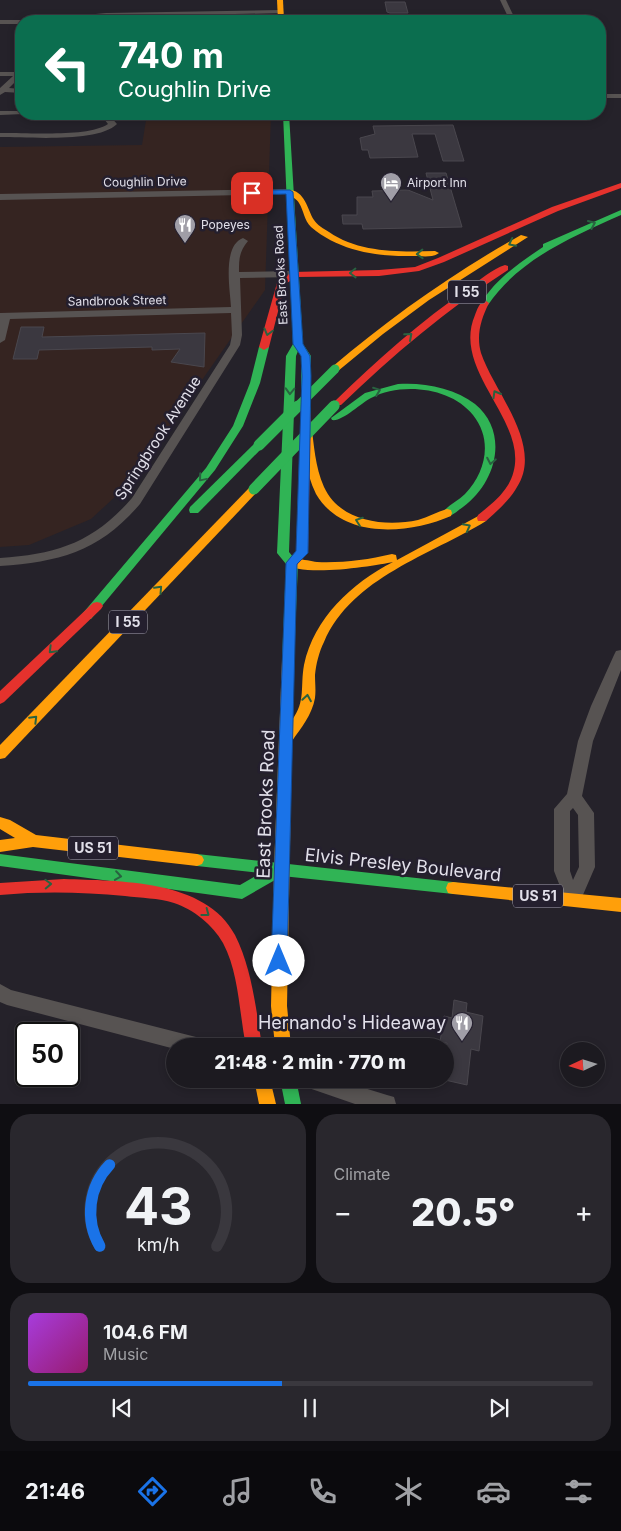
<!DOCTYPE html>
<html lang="en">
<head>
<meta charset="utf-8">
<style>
  :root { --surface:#1c1a20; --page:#29272d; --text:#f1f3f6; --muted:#a0a1a5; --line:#3a383e; --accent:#1a73e8 }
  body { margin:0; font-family:Inter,sans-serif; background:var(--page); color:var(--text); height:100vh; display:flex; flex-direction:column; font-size:19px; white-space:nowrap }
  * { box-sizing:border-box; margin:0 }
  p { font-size:16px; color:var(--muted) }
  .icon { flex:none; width:28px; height:28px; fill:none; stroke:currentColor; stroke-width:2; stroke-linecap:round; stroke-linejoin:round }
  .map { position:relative; height:1104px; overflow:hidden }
  .drawer { display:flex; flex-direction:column; gap:10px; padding:10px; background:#0f0e12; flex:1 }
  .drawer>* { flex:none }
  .guide { position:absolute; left:15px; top:15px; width:591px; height:105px; border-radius:20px; box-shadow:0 2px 8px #0003,0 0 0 1px var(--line); background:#0b6e4f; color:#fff; overflow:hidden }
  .needle { width:32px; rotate:266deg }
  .fabs { position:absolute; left:560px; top:1042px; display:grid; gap:10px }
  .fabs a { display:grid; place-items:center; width:45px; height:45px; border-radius:50%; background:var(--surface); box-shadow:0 2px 8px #0003,0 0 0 1px var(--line); font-size:25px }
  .speed { position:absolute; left:15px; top:1022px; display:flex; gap:10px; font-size:25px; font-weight:700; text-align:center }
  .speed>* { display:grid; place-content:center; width:65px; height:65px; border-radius:50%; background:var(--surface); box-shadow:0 2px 8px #0003,0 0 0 1px var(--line); line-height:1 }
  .speed .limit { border:2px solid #111; border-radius:8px; background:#fff; color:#111 }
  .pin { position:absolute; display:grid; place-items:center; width:42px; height:42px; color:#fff; margin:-21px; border-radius:10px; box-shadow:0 2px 8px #0006 }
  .me { position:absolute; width:55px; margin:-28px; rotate:0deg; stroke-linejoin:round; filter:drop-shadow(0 0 4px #0008) }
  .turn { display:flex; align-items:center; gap:18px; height:105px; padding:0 20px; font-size:22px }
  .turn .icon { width:65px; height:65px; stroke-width:2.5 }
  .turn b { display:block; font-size:35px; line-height:42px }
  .big { font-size:38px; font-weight:800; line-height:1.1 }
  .drawer .card { flex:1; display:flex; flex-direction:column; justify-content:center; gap:8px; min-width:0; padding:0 18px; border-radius:20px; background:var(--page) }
  .drawer .dial { align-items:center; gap:0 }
  .dial svg { height:130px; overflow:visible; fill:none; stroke:var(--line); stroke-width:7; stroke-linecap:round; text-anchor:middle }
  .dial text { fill:var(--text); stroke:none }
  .song { display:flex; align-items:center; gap:15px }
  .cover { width:60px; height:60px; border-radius:8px; background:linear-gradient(135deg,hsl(280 70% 55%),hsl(320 70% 35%)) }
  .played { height:5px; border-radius:2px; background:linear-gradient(90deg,var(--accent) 45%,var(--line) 45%) }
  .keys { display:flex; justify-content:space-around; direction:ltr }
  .heat { display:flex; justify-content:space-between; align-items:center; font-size:28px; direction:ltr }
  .drawer .tiles { flex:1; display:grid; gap:10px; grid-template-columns:1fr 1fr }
  .card:last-child { grid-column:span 2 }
  .trip { position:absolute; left:166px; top:1038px; width:288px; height:50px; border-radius:25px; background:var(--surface); box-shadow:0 2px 8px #0003,0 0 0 1px var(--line); font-weight:800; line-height:50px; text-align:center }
  .tabs { display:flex; height:80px; justify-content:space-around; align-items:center; background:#0b0a0d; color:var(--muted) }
  .tabs .icon { width:35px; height:35px }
  .tabs .active { color:var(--accent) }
  .tabs b { font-size:22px; color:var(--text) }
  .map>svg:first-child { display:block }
  .industrial { fill:#352421 }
  .building { fill:#3b3840; stroke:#4a474e }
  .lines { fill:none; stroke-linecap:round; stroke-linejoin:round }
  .street { fill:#575352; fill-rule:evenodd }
  .fast { fill:#30b455; fill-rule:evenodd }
  .slow { fill:#ff9f0a; fill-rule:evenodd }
  .jam { fill:#e5322d; fill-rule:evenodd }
  .fast-bridge-far1 { stroke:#30b455; stroke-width:9 }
  .fast-bridge { stroke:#30b455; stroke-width:11 }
  .oneway { stroke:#296240 }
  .route { fill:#1a73e8; stroke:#114b97 }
  .labels { text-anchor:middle; stroke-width:5; stroke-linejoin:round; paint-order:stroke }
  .far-street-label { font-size:12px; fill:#e2e0ea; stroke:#241f2e }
  .far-poi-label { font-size:12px; fill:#e2e0ea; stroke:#241f2e; text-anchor:start }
  .shield { fill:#241f2e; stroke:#a9a6b2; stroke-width:1 }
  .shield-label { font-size:14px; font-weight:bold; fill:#e2e0ea }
  .street-label { font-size:15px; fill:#e2e0ea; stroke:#241f2e }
  .near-street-label { font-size:18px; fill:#e2e0ea; stroke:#241f2e }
  .near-poi-label { font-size:18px; fill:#e2e0ea; stroke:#241f2e; text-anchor:end }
</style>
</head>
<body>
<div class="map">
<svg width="621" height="1104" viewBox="0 0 621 1104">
  <rect width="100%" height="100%" fill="#25222a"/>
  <path class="industrial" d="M 147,114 L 271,114 L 265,290 L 130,483 L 91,519 L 29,545 L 0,547 L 0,147 L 142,145 Z"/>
  <g class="building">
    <path d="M 385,2 L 405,2 L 408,13 L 390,13 L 387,12 Z"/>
    <path d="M 453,125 L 464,161 L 443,161 L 435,134 L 412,134 L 418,157 L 370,158 L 368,150 L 362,150 L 360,138 L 375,134 L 373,126 Z"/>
    <path d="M 426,173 L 446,173 L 462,227 L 363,229 L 362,224 L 343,224 L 342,215 L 357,215 L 357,197 L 373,197 L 372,191 L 408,190 L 433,200 Z"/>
    <path d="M 21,327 L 44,327 L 42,337 L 205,333 L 204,367 L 171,362 L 180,349 L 152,350 L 152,347 L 39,350 L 37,359 L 13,359 Z"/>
    <path d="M 454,1000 L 467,1003 L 466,1012 L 483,1016 L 479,1051 L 471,1049 L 467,1085 L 445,1080 L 447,1043 L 440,1042 L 444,1016 L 452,1018 Z"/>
  </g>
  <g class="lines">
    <g class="street">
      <path d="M 500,0 L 506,0 L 516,21 L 510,21 Z"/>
      <path d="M 281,10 L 284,12 L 283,13 L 106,17 L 62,21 L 41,21 L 44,19 L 106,13 Z"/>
      <path d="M 0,20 L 21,20 L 24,21 L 21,21 L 21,24 L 0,24 Z"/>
      <path d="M 0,72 L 21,72 L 21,76 L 9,88 L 21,89 L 21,93 L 5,92 L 0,95 L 0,88 L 13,76 L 0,76 Z"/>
      <rect x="600" y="94" width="21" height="4"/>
      <path d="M 0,111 L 21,111 L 21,114 L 24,114 L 0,115 Z"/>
      <path d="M 100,114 L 108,114 L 117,124 C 98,143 28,137 0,137 L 0,133 C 27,132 87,138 108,124 Z"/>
      <path d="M 290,189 L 294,192 L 293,194 L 0,200 L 0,194 Z"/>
      <path d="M 243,238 L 248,241 C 239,252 239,259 239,272 L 295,271 L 300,274 L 295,277 L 240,278 L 242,335 L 240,345 L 140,504 C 100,551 60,562 0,566 L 0,558 C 57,554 93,543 132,498 L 230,345 L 232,335 L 231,313 L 10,319 L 5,340 L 0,343 L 0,313 L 231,307 C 230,289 222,246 243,238 Z"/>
      <path d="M 621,650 L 621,670 L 593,741 L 582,796 L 594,813 L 595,867 L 579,904 L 573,906 L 567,904 L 554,871 L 554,809 L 567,794 L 578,741 L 591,706 L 614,655 L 616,651 ZM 573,808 L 578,815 L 579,867 L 573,880 L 570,871 L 570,811 Z"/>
      <path d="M 0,984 L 11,990 L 196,1037 L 202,1040 L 205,1046 L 175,1046 L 175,1049 L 7,1005 L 0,1002 Z"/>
      <path d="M 297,1079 L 335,1079 L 387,1095 L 394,1097 L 396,1104 L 355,1104 L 300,1085 Z"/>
    </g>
    <g class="fast">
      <path d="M 283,114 L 289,114 L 303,344 L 311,356 L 311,413 L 306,416 L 301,413 L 301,356 L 298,351 L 296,356 L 289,552 L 298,563 L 294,661 L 292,664 L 284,664 L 282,661 L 286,564 L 277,553 L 286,356 L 293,344 Z"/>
      <path d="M 621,210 L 621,215 C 572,237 519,259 488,305 L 485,306 L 481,303 C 496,279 519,263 543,247 L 543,244 Z"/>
      <path d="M 264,344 L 269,347 L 260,383 L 243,426 L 215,470 L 91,619 L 83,619 L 81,616 L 83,613 L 206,468 L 233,426 L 250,383 L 259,347 Z"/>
      <path d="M 398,384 C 423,382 455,388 475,404 C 510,433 496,483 463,507 C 457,511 451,518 443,516 L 442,513 C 448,505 458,501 465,494 C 486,472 493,440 473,415 C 451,387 401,382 371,398 C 361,403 342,422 332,420 L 331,418 L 365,393 Z"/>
      <path d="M 259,442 L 264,445 L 263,447 L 198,513 L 190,513 L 189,510 L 190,507 L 255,443 Z"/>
      <path d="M 0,854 L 240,885 L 261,873 L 197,866 L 192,864 L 190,860 L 192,856 L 197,854 L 453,882 L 458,883 L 460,888 L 458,893 L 453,894 L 282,876 L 242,899 L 0,866 Z"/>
      <path d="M 280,1079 L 296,1079 L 301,1104 L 285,1104 Z"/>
    </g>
    <g class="slow">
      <path d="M 277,0 L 283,0 L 284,21 L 278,21 Z"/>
      <path d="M 287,190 C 305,189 307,209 314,220 C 317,225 324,229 329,232 C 359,253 400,252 435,251 L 439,253 C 433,258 421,256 413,256 C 378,257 339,251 311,227 C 304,220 304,211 299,203 C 297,199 291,196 287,194 Z"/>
      <path d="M 521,235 L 528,237 L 429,300 L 383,334 L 338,371 L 332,371 L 332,367 C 391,317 453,273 521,235 Z"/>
      <path d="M 306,420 L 311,423 C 314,444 315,467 324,487 C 340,522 385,527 418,520 C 428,517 437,512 447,509 L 451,510 L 452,513 L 451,516 C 409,534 343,540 316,494 C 305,472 304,447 301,423 Z"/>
      <path d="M 254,486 L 258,487 L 259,489 L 258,491 L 5,758 L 0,759 L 0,745 L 250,487 Z"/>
      <path d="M 482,514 L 486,515 L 487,518 L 486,521 C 431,555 352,577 324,642 C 319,652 316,664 315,675 C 315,683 316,690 315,698 C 312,715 301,728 292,741 L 287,1006 L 291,1046 L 275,1046 L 271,1006 L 274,869 L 282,661 L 284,658 L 292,658 L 294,661 L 292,720 C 306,701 300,687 304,665 C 314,618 352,583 393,562 C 375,566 298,578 286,563 C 292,556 308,561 317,562 C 342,563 367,560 392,554 L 396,555 L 397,560 Z"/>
      <path d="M 0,817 L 10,820 L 36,835 L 197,854 L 202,856 L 204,860 L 202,864 L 197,866 L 33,847 L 0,852 L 0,840 L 15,838 L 0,829 Z"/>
      <path d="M 453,882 L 621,898 L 621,912 L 453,894 L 448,893 L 446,888 L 448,883 Z"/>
      <path d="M 254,1079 L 270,1079 L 276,1104 L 259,1104 Z"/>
    </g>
    <g class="jam">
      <path d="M 621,183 L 621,188 L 558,211 L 444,262 L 419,271 L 379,276 L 297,277 L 285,284 L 269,347 L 264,350 L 259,347 L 277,283 L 292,272 L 379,270 L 415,267 L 438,258 L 552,207 Z"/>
      <path d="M 505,265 L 508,266 L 508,270 C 447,309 393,355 341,405 L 335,405 L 333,403 L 335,401 C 377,360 421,321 469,288 C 480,280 492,269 505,265 Z"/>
      <path d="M 485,300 L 489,303 C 481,319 476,335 481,353 C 494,392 544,445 517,487 C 509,501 498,510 486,521 L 478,521 L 477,518 L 478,515 C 489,506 500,498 508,485 C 541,428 449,375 475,315 C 477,310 479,303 485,300 Z"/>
      <path d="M 306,410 L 311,413 L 308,553 L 296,566 L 292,567 L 286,563 L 296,552 L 301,413 Z"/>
      <path d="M 97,602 L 101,603 L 103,606 L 101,609 L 4,702 L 0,704 L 0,691 L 93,603 Z"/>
      <path d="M 64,879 C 118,881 206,879 235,935 C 252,969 256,1009 262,1046 L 246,1046 C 239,1012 239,973 223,943 C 213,925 193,909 174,903 C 158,898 141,898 125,896 C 83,892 42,891 0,895 L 0,883 Z"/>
    </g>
    <g class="fast-bridge-far1">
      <path d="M 297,407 L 335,369"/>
      <path d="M 333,407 L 335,405"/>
    </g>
    <g class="fast-bridge">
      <path d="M 259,445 L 298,406"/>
      <path d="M 254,489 L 334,406"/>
    </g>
  </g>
  <defs><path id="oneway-chevron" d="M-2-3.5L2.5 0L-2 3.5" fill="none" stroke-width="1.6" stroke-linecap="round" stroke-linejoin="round" transform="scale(1.25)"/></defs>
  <g class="oneway">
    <use href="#oneway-chevron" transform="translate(592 224) rotate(-24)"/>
    <use href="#oneway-chevron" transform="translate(512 243) rotate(153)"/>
    <use href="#oneway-chevron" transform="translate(420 254) rotate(178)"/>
    <use href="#oneway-chevron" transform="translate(353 273) rotate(179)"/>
    <use href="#oneway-chevron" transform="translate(268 332) rotate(105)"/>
    <use href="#oneway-chevron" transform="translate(409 336) rotate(-41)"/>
    <use href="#oneway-chevron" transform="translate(290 391) rotate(92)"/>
    <use href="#oneway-chevron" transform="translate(377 391) rotate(-21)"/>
    <use href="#oneway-chevron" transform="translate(496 394) rotate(-120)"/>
    <use href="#oneway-chevron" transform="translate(491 461) rotate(101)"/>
    <use href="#oneway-chevron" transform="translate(202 478) rotate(130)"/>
    <use href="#oneway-chevron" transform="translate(359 521) rotate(-161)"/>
    <use href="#oneway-chevron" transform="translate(467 527) rotate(-28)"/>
    <use href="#oneway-chevron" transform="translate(159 589) rotate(-47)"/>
    <use href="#oneway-chevron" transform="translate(52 650) rotate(135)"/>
    <use href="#oneway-chevron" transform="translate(307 698) rotate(-81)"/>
    <use href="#oneway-chevron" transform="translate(34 719) rotate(-45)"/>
    <use href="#oneway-chevron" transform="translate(118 876) rotate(8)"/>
    <use href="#oneway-chevron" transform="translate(48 884) rotate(-2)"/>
    <use href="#oneway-chevron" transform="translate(206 913) rotate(37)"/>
  </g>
  <path class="route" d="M 290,190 L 293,192 L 303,344 L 310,356 L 311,376 L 308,553 L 297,564 L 287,961 L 284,966 L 279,968 L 274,966 L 271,961 L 286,563 L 296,551 L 302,376 L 301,356 L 293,344 L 286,194 L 252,195 L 248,193 L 252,190 Z"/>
  <defs>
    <g id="hotel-pin" transform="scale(1.125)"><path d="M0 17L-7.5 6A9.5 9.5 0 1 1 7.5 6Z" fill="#a09ea7" stroke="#241f2e"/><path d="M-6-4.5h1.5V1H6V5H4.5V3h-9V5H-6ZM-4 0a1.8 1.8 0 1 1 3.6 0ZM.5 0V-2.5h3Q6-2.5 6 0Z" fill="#fff"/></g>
    <g id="restaurant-pin" transform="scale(1.125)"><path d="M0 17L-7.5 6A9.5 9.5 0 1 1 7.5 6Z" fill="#a09ea7" stroke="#241f2e"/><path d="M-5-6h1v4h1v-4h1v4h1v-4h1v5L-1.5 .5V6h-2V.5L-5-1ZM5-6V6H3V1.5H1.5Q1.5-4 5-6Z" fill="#fff"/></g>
  </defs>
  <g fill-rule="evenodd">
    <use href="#hotel-pin" x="391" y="183"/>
    <use href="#restaurant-pin" x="185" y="225"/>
    <use href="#restaurant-pin" x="462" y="1023"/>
  </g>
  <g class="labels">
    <g class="far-street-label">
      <text transform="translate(145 182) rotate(-1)" y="4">Coughlin Drive</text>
      <text transform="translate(281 275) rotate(-93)" y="4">East Brooks Road</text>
      <text transform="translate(117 301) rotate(-1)" y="4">Sandbrook Street</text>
    </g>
    <g class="far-poi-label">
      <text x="407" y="187">Airport Inn</text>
      <text x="201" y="229">Popeyes</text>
    </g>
    <g class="shield">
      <rect x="448" y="280.5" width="38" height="23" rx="4"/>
      <rect x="109" y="610.5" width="38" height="23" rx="4"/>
      <rect x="68" y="836.5" width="50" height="23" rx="4"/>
      <rect x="513" y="884.5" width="50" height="23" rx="4"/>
    </g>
    <g class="shield-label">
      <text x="467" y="297">I 55</text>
      <text x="128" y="627">I 55</text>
      <text x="93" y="853">US 51</text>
      <text x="538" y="901">US 51</text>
    </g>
    <g class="street-label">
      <text transform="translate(158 438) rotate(-57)" y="5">Springbrook Avenue</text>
    </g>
    <g class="near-street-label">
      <text transform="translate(266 804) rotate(-88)" y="6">East Brooks Road</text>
      <text transform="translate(403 865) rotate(6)" y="6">Elvis Presley Boulevard</text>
    </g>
    <g class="near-poi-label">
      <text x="446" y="1029">Hernando's Hideaway</text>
    </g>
  </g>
</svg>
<div class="fabs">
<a><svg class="needle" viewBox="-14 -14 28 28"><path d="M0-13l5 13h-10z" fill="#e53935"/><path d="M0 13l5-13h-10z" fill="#a0a1a5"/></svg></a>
</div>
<div class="speed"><div class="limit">50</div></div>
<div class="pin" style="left:252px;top:193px;background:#d93025"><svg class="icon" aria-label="arrive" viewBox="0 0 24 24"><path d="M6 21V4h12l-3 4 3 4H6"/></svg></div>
<svg class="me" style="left:279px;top:961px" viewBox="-20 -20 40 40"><circle r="19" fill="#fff"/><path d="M0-13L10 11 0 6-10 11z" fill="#1a73e8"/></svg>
<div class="trip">21:48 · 2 min · 770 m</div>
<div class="guide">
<div class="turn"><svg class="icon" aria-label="left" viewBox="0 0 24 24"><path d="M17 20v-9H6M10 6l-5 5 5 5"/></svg><div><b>740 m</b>Coughlin Drive</div></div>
</div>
</div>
<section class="drawer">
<div class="tiles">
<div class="card dial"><svg viewBox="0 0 100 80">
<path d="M14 69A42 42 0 1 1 86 69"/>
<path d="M14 69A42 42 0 0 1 20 19" stroke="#1a73e8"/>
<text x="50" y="56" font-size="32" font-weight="700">43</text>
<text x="50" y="72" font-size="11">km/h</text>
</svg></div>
<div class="card"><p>Climate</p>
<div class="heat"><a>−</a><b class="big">20.5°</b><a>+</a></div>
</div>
<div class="card">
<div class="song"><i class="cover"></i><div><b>104.6 FM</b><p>Music</p></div></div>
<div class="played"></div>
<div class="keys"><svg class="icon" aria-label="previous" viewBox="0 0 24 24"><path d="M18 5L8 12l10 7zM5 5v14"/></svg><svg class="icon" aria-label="pause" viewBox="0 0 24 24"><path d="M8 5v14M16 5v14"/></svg><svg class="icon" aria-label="next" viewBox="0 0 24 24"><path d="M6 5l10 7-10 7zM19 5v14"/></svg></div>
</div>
</div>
</section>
<nav class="tabs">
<b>21:46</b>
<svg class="icon active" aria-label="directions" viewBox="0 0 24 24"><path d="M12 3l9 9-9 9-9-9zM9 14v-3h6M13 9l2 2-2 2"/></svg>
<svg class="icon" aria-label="music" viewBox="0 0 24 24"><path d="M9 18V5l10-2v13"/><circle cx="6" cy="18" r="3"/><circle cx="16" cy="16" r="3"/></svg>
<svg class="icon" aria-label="phone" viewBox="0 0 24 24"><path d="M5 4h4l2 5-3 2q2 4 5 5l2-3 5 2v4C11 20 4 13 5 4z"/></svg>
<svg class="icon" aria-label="climate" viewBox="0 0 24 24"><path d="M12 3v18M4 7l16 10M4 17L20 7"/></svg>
<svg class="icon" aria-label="car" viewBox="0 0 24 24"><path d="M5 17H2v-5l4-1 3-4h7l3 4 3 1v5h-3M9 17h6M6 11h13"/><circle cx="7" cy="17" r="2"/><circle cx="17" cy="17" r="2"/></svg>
<svg class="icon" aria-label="filters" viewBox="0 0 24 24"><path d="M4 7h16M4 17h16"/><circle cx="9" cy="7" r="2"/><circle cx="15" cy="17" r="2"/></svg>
</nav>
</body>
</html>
